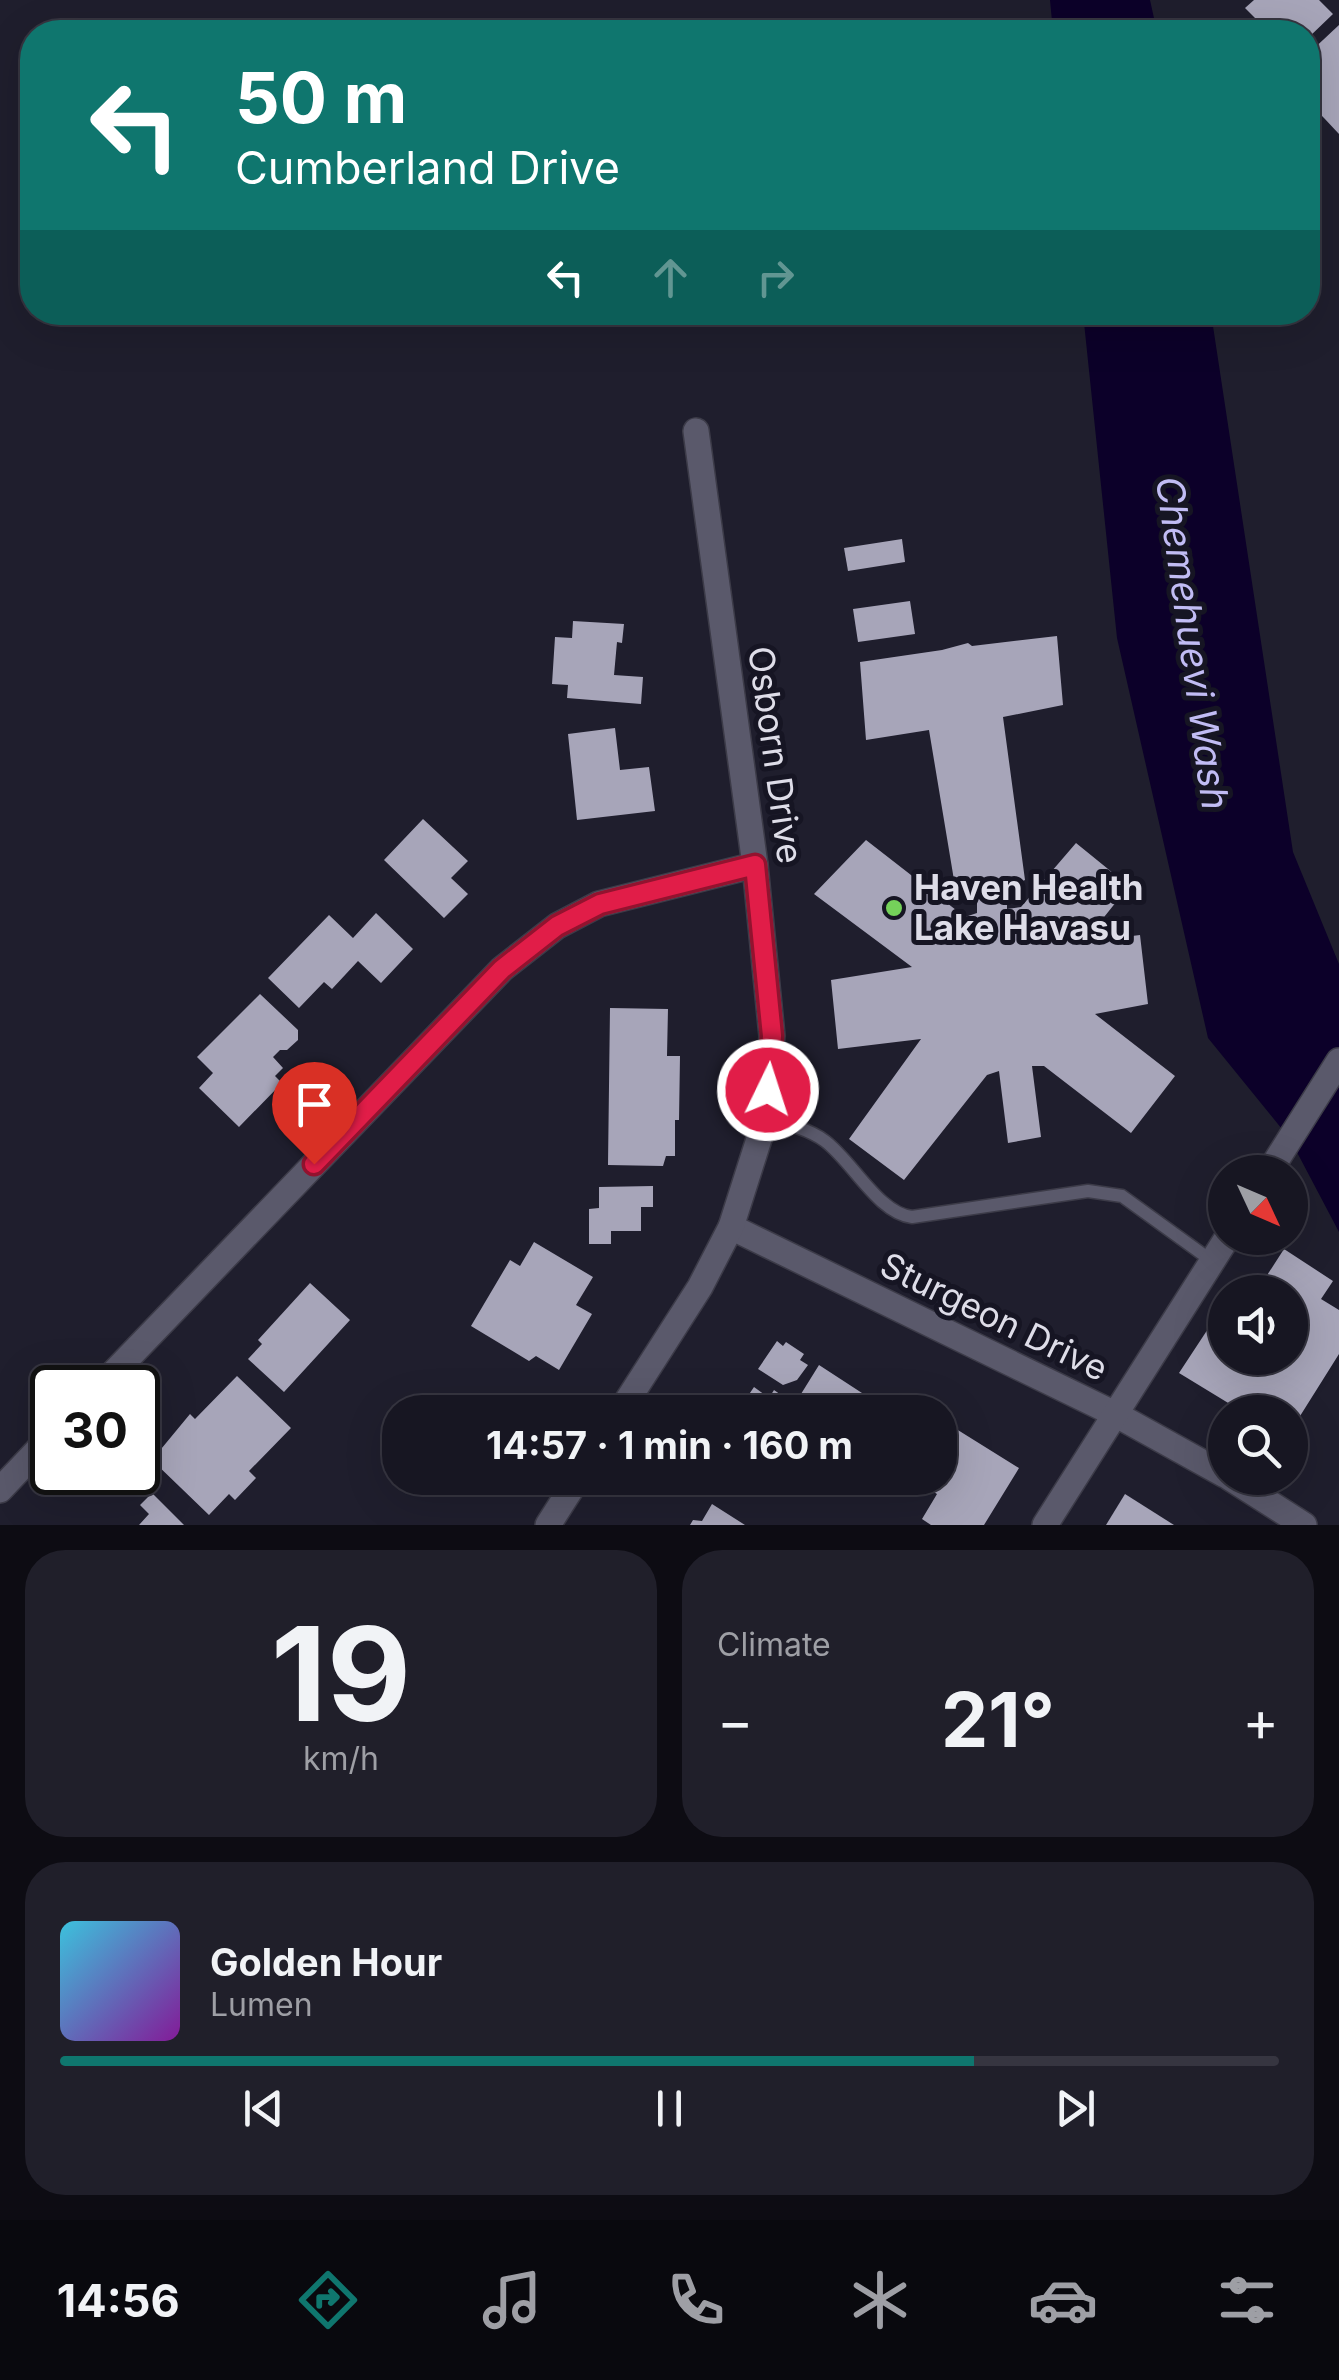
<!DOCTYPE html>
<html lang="en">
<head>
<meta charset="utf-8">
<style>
  :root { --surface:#171622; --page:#201f2a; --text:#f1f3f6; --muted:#9e9fa5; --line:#363540; --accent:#0f766e }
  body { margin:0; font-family:Inter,sans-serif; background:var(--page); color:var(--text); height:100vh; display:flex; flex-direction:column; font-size:38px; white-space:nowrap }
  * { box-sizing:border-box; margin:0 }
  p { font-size:32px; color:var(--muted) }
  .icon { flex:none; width:55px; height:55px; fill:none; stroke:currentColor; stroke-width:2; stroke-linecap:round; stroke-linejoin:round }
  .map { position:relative; height:1525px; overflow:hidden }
  .panel { display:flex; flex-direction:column; gap:25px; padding:25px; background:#0d0c13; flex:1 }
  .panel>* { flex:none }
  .hud { position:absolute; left:20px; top:20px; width:1300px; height:305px; border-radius:40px; box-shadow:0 10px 40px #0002,0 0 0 2px var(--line); background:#0f766e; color:#fff; overflow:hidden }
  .needle { width:65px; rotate:134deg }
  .fabs { position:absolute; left:1208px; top:1155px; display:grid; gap:20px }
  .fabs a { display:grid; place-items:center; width:100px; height:100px; border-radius:50%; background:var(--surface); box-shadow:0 10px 40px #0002,0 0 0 2px var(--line); font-size:50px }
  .speed { position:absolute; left:30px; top:1365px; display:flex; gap:20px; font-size:50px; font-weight:700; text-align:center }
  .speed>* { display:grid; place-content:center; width:130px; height:130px; border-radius:50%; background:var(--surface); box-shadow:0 10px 40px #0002,0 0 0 2px var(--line); line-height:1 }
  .speed .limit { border:5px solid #111; border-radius:15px; background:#fff; color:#111 }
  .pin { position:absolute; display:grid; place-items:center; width:85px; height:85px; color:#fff; margin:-102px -42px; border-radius:50% 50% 50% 0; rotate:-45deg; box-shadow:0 0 10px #0007 }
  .pin .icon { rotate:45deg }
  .me { position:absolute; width:110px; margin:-55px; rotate:4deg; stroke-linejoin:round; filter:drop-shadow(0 0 8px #0008) }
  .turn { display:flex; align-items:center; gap:35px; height:210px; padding:0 50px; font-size:45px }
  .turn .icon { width:130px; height:130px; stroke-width:2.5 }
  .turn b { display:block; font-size:70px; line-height:85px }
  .lanes { display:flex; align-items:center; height:95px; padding:0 50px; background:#0003; justify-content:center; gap:50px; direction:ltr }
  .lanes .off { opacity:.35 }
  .big { font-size:75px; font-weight:700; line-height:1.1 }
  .panel .widget { flex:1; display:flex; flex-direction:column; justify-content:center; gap:15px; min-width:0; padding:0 35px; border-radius:40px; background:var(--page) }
  .panel .dial { align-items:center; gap:0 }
  .dial b { font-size:130px; line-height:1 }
  .song { display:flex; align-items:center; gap:30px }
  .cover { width:120px; height:120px; border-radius:15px; background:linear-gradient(135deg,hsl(190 70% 55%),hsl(290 70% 35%)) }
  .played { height:10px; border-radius:5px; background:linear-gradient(90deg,var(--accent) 75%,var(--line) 75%) }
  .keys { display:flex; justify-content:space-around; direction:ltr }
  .heat { display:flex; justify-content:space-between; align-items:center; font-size:55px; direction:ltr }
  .panel .tiles { flex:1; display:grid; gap:25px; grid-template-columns:1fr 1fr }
  .widget:last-child { grid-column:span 2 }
  .trip { position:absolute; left:382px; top:1395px; width:575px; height:100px; border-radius:40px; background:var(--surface); box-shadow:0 10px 40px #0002,0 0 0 2px var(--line); font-weight:700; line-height:100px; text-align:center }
  .tab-bar { display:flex; height:160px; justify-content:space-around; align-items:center; background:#09090e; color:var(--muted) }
  .tab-bar .icon { width:70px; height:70px }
  .tab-bar .current { color:var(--accent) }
  .tab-bar b { font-size:45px; color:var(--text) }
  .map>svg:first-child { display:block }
  .water { fill:#0c0029 }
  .building { fill:#a7a5b9 }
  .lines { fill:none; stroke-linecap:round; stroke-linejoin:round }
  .service-casing { stroke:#3c3b48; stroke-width:15 }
  .minor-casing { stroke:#3c3b48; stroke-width:28 }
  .service { stroke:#5a596b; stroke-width:12 }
  .minor { stroke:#5a596b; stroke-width:25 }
  .route-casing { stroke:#92132f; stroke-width:25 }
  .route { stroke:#e11d48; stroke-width:18 }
  .poi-dot { fill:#75d25a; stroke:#161523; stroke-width:4 }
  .labels { text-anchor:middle; stroke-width:10; stroke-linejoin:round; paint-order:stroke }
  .street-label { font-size:35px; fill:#dedde8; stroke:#161523 }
  .poi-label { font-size:35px; font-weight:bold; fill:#dedde8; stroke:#161523; text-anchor:start }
  .water-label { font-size:38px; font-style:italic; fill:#c1bcf4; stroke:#161523 }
</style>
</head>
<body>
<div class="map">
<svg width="1339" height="1525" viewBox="0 0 1339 1525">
  <rect width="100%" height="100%" fill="#1f1e2d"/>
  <g class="water">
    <path d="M 1050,0 L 1150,0 L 1157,32 L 1053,32 Z"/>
    <path d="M 1083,313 L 1211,313 L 1293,852 L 1339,964 L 1339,1232 L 1290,1139 L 1208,1038 L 1117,638 Z"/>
  </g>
  <g class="building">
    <path d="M 1254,0 L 1319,0 L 1333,14 L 1308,38 L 1308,32 L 1269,32 L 1245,8 Z"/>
    <path d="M 1339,25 L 1339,134 L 1308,101 L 1308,54 Z"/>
    <path d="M 902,539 L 905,562 L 848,571 L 844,548 Z"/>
    <path d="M 910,601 L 915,634 L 858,642 L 853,609 Z"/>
    <path d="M 573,621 L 624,624 L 622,643 L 617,642 L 614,675 L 643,677 L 641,704 L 567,698 L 568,685 L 552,684 L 555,637 L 572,638 Z"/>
    <path d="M 1057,636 L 1063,705 L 1003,717 L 1025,880 L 1007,888 L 1007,909 L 1021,907 L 1076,843 L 1129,886 L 1084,942 L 1140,935 L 1148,1004 L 1095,1014 L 1175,1076 L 1131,1133 L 1044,1066 L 1032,1066 L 1041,1137 L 1008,1143 L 999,1071 L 987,1075 L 904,1180 L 849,1139 L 921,1039 L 838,1049 L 831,980 L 912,967 L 814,894 L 866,840 L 965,917 L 977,913 L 977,890 L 956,892 L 929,730 L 866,740 L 860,662 L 942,650 L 968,643 L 972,646 Z"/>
    <path d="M 615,728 L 620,770 L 649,767 L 655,811 L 577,820 L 568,734 Z"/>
    <path d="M 423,819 L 468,861 L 451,878 L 468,894 L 444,918 L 384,860 Z"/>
    <path d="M 376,913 L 413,949 L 381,983 L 358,961 L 332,989 L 324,982 L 299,1008 L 268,978 L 329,915 L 353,938 Z"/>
    <path d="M 260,994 L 298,1030 L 298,1040 L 287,1050 L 280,1050 L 273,1057 L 283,1068 L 275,1076 L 282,1083 L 239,1127 L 199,1088 L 213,1073 L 197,1057 Z"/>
    <path d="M 610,1008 L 668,1009 L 667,1056 L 680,1056 L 679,1120 L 675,1120 L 675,1156 L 666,1156 L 663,1166 L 608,1165 Z"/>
    <path d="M 653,1186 L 653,1207 L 641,1207 L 641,1231 L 611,1231 L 611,1244 L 589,1244 L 589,1209 L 599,1208 L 599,1187 Z"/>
    <path d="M 534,1242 L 593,1277 L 576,1305 L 592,1314 L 559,1370 L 536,1356 L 529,1361 L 471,1326 L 510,1260 L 520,1266 Z"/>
    <path d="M 1284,1249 L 1333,1281 L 1321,1299 L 1339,1310 L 1339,1354 L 1290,1432 L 1290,1412 L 1243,1412 L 1179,1373 L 1225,1303 L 1225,1358 L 1290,1358 L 1290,1292 L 1276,1292 L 1262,1283 Z"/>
    <path d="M 310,1283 L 350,1320 L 284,1392 L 248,1359 L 262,1344 L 258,1340 Z"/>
    <path d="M 777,1341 L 783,1346 L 786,1342 L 804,1354 L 800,1360 L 808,1365 L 797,1380 L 783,1385 L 758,1369 Z"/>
    <path d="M 819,1365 L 862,1393 L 850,1412 L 737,1412 L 754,1387 L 769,1398 L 774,1390 L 784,1397 L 801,1394 Z"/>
    <path d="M 237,1376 L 291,1428 L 249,1471 L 256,1478 L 235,1500 L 229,1494 L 209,1515 L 152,1460 L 190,1414 L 195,1419 Z"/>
    <path d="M 945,1422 L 1019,1468 L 984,1525 L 931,1525 L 922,1519 L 937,1494 L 911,1478 L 940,1478 L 940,1430 Z"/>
    <path d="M 152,1493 L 184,1525 L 139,1525 L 149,1514 L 140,1505 Z"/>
    <path d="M 1125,1494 L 1174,1525 L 1106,1525 Z"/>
    <path d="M 712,1504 L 745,1525 L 690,1525 L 693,1520 L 702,1521 Z"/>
  </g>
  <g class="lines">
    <g class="service-casing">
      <path id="service" d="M 765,1119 C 786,1124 807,1128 825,1141 C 853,1162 878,1213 912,1217 L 1088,1191 L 1122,1196 L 1212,1261"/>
    </g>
    <g class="minor-casing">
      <g id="minor">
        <path d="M 1269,1172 L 1339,1061"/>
        <path d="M 731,1227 L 1115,1414 L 1225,1475"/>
        <path d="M 99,1388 L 502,969 L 557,926 L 599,904 L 755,865"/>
        <path d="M 620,1412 L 700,1287 L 731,1227 L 766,1117 L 772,1036 L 755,865 L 696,431"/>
        <path d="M 1230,1478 L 1304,1525"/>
        <path d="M 0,1490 L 52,1435"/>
        <path d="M 548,1525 L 578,1478"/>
        <path d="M 1045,1525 L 1227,1238"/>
      </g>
    </g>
    <use href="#service" class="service"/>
    <use href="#minor" class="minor"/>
  </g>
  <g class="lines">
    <g class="route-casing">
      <path id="route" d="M 314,1164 L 502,969 L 557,926 L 600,904 L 755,865 L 772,1036 L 768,1090"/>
    </g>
    <use href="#route" class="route"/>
  </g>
  <circle class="poi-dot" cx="894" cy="908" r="10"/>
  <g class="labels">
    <g class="street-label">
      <text transform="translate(775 755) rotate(82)" y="12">Osborn Drive</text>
      <text transform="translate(994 1317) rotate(26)" y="12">Sturgeon Drive</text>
    </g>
    <g class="poi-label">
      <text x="914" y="900">Haven Health<tspan x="914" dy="40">Lake Havasu</tspan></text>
    </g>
    <g class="water-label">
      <text transform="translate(1192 643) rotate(82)" y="13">Chemehuevi Wash</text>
    </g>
  </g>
</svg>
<div class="fabs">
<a><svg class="needle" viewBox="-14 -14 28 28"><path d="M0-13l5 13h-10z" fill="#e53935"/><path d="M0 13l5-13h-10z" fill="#9e9fa5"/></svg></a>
<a><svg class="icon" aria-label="sound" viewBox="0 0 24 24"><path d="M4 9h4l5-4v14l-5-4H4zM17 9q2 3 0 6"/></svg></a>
<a><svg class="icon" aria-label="search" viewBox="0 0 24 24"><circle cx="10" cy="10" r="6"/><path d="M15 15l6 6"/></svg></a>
</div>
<div class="speed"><div class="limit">30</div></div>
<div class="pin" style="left:314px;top:1164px;background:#d93025"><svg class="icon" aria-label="arrive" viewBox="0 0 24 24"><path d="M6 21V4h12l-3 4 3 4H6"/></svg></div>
<svg class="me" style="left:768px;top:1090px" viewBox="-20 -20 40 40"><circle r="17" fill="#e11d48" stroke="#fff" stroke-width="3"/><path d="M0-11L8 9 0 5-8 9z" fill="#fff"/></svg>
<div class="trip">14:57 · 1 min · 160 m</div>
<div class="hud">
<div class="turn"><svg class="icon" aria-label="left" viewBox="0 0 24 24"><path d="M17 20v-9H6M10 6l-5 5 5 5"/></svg><div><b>50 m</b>Cumberland Drive</div></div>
<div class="lanes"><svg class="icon" aria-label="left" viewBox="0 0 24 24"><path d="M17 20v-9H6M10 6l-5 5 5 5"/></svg><svg class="icon off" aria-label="ahead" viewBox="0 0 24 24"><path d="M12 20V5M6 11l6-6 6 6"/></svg><svg class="icon off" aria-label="right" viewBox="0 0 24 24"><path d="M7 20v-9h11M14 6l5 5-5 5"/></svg></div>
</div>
</div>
<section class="panel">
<div class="tiles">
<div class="widget dial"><b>19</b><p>km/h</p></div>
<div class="widget"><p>Climate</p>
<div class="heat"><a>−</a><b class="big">21°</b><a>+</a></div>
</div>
<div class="widget">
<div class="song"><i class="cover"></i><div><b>Golden Hour</b><p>Lumen</p></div></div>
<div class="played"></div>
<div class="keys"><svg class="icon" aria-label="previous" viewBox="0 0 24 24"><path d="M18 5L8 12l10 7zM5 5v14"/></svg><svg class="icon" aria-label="pause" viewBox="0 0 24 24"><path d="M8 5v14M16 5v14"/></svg><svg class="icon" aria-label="next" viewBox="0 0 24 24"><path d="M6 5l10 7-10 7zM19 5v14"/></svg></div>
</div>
</div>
</section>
<nav class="tab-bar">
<b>14:56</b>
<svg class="icon current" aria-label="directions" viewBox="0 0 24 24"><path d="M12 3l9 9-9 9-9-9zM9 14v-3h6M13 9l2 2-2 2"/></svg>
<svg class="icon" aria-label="music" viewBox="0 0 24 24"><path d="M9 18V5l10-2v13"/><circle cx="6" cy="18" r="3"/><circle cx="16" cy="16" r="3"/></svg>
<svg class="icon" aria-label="phone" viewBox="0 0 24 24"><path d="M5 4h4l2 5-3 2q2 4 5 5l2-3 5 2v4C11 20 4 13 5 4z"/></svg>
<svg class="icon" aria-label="climate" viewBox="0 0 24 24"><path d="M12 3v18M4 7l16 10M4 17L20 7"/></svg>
<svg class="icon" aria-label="car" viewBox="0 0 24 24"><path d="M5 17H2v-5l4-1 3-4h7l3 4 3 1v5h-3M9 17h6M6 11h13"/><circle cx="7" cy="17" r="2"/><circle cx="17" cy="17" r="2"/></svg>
<svg class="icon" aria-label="filters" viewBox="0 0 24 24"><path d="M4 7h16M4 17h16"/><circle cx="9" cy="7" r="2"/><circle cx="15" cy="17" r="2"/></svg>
</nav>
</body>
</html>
